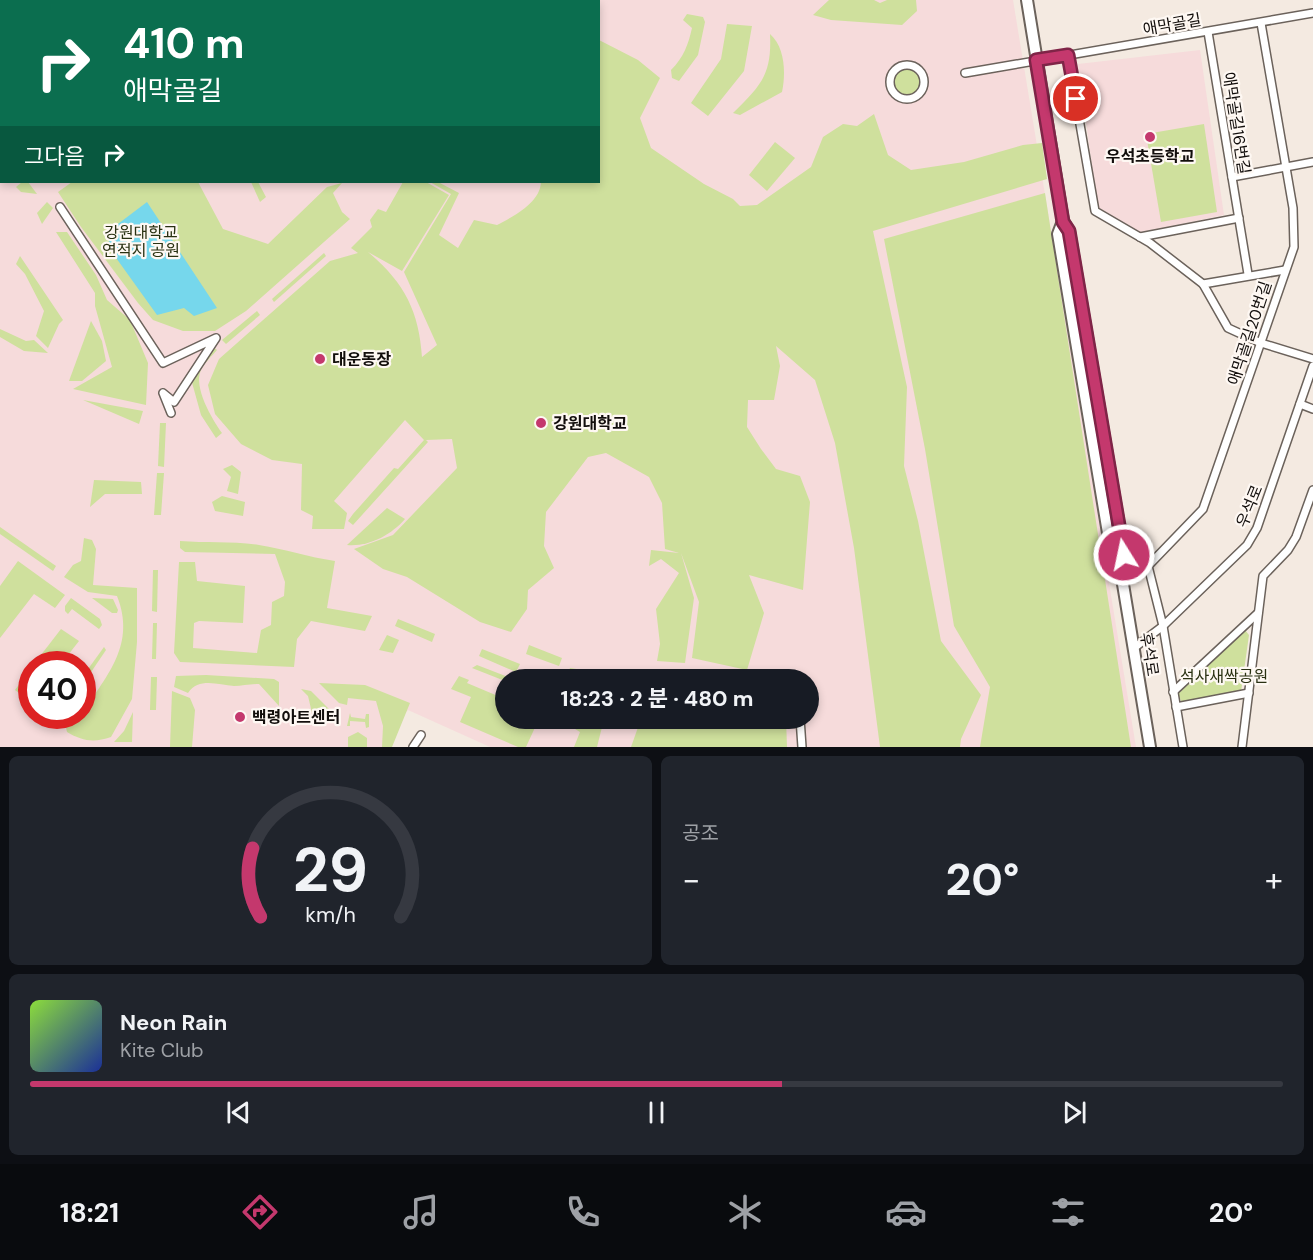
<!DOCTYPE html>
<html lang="ko">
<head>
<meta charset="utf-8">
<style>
  :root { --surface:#171b24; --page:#20242c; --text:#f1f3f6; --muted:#9ea1a6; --line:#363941; --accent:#c4386d }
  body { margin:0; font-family:"DM Sans","Noto Sans KR",sans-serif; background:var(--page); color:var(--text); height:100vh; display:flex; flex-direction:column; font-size:22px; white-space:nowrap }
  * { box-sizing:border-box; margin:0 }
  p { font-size:20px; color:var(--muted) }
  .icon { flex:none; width:33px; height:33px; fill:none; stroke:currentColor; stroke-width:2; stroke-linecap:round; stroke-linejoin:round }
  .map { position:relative; height:747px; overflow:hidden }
  .details { display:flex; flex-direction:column; gap:9px; padding:9px; background:#0d0f14; flex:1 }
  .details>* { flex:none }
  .banner { position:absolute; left:0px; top:0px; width:600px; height:183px; box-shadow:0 3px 9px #0003; background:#0b6e4f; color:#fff; overflow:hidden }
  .speed { position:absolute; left:18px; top:651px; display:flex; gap:12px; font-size:30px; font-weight:700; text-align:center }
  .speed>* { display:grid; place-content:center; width:78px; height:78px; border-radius:50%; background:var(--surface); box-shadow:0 3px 9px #0003; line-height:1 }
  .speed .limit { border:9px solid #d22; background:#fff; color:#111 }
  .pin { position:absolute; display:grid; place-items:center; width:51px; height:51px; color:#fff; margin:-26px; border:3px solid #fff; border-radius:50%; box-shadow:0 2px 6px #0007 }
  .me { position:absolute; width:66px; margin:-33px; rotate:350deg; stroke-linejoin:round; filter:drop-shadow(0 0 4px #0008) }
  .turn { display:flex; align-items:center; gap:21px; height:126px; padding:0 24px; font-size:27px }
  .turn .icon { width:78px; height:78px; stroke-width:2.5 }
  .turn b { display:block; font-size:42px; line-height:51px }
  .then { display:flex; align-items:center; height:57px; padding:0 24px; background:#0003; gap:12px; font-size:22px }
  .big { font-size:45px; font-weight:700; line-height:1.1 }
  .details .tile { flex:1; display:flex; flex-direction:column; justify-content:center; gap:9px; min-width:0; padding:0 21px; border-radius:9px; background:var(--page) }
  .details .dial { align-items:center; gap:0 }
  .dial svg { height:156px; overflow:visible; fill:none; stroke:var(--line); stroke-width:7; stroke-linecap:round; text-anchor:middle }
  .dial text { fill:var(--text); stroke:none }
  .song { display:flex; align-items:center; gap:18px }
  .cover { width:72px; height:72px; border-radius:9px; background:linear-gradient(135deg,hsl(90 70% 55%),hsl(230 70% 35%)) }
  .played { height:6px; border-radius:3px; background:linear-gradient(90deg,var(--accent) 60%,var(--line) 60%) }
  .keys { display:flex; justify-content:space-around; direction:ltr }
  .heat { display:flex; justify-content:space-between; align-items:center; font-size:33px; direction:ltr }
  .details .tiles { flex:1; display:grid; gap:9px; grid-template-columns:1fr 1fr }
  .tile:last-child { grid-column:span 2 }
  .trip { position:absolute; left:495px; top:669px; width:324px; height:60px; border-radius:30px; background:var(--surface); box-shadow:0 3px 9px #0003; font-weight:700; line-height:60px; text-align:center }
  .dock { display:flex; height:96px; justify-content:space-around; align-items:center; background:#090b0e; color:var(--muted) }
  .dock .icon { width:42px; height:42px }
  .dock .selected { color:var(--accent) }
  .dock b { font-size:27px; color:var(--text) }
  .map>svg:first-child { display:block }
  .education { fill:#f6dbdb; fill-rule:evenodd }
  .green { fill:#cfe09d }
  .water { fill:#76d7ec }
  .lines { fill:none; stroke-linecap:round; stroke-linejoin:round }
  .street-casing { stroke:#6b625b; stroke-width:10 }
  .secondary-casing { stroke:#6b625b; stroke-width:14 }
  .street { stroke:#fff; stroke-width:7 }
  .secondary { stroke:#fff; stroke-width:10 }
  .route-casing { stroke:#7f2447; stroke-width:15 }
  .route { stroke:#c4386d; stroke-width:10 }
  .poi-dot { fill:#c4386d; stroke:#fef8f3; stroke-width:2 }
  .labels { text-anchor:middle; stroke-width:4.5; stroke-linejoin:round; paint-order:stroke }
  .street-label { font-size:16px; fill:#120e0c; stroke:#fef8f3 }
  .poi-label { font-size:16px; font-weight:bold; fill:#120e0c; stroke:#fef8f3; text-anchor:start }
  .park-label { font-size:16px; fill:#293112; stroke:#fef8f3 }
</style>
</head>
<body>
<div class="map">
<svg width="1313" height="747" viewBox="0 0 1313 747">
  <rect width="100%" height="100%" fill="#f4eae1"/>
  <g class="education">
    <path d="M 0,0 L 1013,0 L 1136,747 L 490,747 L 408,710 L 394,727 L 386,747 L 0,747 ZM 2,2 L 598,2 L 598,182 L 2,182 ZM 32,664 L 82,664 L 82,716 L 32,716 ZM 506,680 L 808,680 L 808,718 L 506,718 Z"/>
    <path d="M 1200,50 L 1224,215 L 1138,233 L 1098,210 L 1078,64 Z"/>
  </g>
  <g class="green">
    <path d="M 829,0 L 874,0 L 880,3 L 887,0 L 916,0 L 917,11 L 902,25 L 831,20 L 813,15 Z"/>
    <path d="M 687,14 L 703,17 L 705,22 L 698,55 L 679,81 L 672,78 L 671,70 C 684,57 688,45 692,28 L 683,20 Z"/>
    <path d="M 727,24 L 752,26 L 744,71 L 708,116 L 691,103 L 721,59 Z"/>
    <path d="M 770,34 C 785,47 786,73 782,92 L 740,115 L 733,113 C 761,85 772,75 770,34 Z"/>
    <path d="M 599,40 L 638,60 L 660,78 L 640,118 L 651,148 L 704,184 L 733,199 L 740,206 L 757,205 L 811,167 L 823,137 L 843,124 L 857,126 L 874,114 L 888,155 L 911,170 L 964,162 L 1023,145 L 1042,143 L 1047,179 L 873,231 L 907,387 L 904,466 L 918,521 L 941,641 L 981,695 L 961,739 L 960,747 L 880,747 L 854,548 L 835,443 L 815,380 L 776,346 L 780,366 L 774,400 L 748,400 L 747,427 L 761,449 L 776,469 L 800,476 L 810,502 L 803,590 L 749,575 L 764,613 L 747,670 L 692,658 L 699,602 L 681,553 L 694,598 L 685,663 L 657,661 L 660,644 L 656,609 L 679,573 L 661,559 L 649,566 L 651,550 L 679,553 L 665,549 L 662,503 L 649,477 L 606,453 L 588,457 L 546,512 L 544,546 L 554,568 L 528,590 L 527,609 L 511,632 L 480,622 L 407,577 L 383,569 L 354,549 L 393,535 L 457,468 L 452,439 L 426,440 L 428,442 L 353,525 L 348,521 L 353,514 L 394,468 L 398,469 L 424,440 L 405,420 L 334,501 L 347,513 L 344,529 L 312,529 L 313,516 L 301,510 L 302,464 L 272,460 L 241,444 L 215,414 L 208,385 L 219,359 L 330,261 L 358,253 L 351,248 L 372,227 L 370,220 L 378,209 L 386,212 L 403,182 L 426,182 L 449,195 L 402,271 L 368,252 C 404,282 419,311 422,357 L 437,345 L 404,272 L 451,194 L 430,182 L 438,182 L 459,193 L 439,235 L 458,248 L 474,220 L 497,225 C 514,216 540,203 541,182 L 598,182 Z"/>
    <circle cx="908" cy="81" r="14"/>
    <path d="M 1204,124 L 1217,212 L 1161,222 L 1146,134 Z"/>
    <path d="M 775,142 L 795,158 L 767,191 L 749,175 Z"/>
    <path d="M 22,182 L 28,182 L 37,194 L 21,192 L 16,187 Z"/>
    <path d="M 72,182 L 198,182 L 223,229 L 268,244 L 327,187 L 342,183 L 333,193 L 342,212 L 350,219 L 246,311 L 215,331 L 183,331 L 153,320 L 138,303 L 81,227 L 58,192 Z"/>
    <path d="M 251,182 L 258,182 L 266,197 L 260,202 Z"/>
    <path d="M 1045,193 L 1131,747 L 980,747 L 990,687 L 954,626 L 925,449 L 884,239 Z"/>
    <path d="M 47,202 L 53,208 L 42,224 L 37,213 Z"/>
    <path d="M 56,232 L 67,232 L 96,275 L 107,300 L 130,320 L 148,363 L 146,405 L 73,389 L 112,367 L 95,306 L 95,293 Z"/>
    <path d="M 324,253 L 326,256 L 274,302 L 272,299 Z"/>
    <path d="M 20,256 L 63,320 L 59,324 L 48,348 L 36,336 L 44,311 L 25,274 L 16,264 Z"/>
    <path d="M 257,311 L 260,315 L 226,344 L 222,340 Z"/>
    <path d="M 91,321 L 102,341 L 106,361 L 82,381 L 69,381 Z"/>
    <path d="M 0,329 L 26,341 L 34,340 L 48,353 L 24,351 L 0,337 Z"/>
    <path d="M 212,346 L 217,350 C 212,356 204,363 201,370 C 193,387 212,419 222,433 L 216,438 L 201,415 L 191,379 Z"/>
    <path d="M 83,400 L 143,411 L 139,424 Z"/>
    <path d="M 160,423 L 166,423 L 164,467 L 158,466 Z"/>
    <path d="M 232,465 L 241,472 L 238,494 L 227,491 L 231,477 L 223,469 Z"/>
    <path d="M 157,473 L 164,473 L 161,515 L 154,515 Z"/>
    <path d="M 94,480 L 141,482 L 142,494 L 105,494 L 90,507 Z"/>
    <path d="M 222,496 L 245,502 L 243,516 L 215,511 L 212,502 Z"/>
    <path d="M 387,508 L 405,519 C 391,535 369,547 347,545 Z"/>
    <path d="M 0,527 L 56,566 L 53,571 L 0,534 Z"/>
    <path d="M 84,538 L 92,540 L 96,549 L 93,585 L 137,588 L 137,642 L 132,699 L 111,737 C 94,743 82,741 67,732 L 65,723 L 70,716 L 77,719 L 82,716 L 83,712 C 108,674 136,644 117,596 L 88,592 L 64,577 L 73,565 L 81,561 Z"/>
    <path d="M 180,541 C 206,543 233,541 259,545 C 285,549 308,557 335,561 L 327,608 L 372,616 L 365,631 L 311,621 L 297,639 L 294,667 L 180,662 L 174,653 L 179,562 L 195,562 L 197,581 L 245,586 L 243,623 L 199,621 L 194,623 L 193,648 L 257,653 L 261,630 L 271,625 L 272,602 L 284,596 L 285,582 L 275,554 L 185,552 L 180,548 Z"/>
    <path d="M 18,561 L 65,595 L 55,608 L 34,594 L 0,638 L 0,586 Z"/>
    <path d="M 153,570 L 158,570 L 157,612 L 152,611 Z"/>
    <path d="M 71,598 L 100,619 L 102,625 L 99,629 L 72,609 L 68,614 L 65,611 L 65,606 Z"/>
    <path d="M 92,598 L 113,599 L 118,610 L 117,613 L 112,613 Z"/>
    <path d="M 398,619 L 435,634 L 432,642 L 395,626 Z"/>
    <path d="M 153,623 L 157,623 L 156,659 L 152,659 Z"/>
    <path d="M 61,629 L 79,641 L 61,664 L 34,664 Z"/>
    <path d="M 1245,630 L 1249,635 L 1241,692 L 1182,703 L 1178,694 Z"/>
    <path d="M 387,635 L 399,640 L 393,653 L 379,650 Z"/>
    <path d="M 529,645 L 562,658 L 559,666 L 526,654 Z"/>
    <path d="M 104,647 L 106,650 L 83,684 L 83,676 Z"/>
    <path d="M 482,649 L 520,664 L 516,672 L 479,656 Z"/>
    <path d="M 477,665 L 513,679 L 505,681 L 472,668 Z"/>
    <path d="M 31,668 L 31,702 L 15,690 Z"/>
    <path d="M 570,668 L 596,672 L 612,679 L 565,679 Z"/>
    <path d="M 206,675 L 274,679 L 279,682 L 279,706 L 259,684 C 250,684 242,686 234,686 C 218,685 199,677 188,693 L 174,687 L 176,676 Z"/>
    <path d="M 459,676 L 469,680 L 467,683 L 505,699 L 506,718 L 545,719 L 538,721 L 526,747 L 518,747 L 460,722 L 471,697 L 451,689 Z"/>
    <path d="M 151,677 L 157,677 L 156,710 L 150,710 Z"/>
    <path d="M 319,683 L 365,685 L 410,703 L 392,747 L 382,747 L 383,726 L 376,701 L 348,698 L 347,705 L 339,703 Z"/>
    <path d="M 301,689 L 311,691 L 335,715 L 312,713 L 308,696 Z"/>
    <path d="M 172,691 L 190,698 L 195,710 L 192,747 L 170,747 Z"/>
    <path d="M 133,712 L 132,742 L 114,742 L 124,731 Z"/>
    <path d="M 350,713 L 351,717 L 365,719 L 366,714 L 369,714 L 369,727 L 366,728 L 365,722 L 350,721 L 350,726 L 347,726 Z"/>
    <path d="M 557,718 L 604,719 L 597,747 L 574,747 L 580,732 Z"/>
    <path d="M 641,719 L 786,719 L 787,747 L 631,747 Z"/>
    <path d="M 358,732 L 367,738 L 367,747 L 348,747 L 348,737 Z"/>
  </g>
  <path class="water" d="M 147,202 L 217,308 L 194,316 L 184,308 L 157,315 L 114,255 L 106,233 Z"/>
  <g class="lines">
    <g class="street-casing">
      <g id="street">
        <path d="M 1208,32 L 1248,274"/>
        <path d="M 1068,55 L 1095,211 L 1150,243 L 1203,284 L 1228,328 L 1261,343 L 1313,359"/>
        <circle cx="907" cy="82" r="17"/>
        <path d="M 965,73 L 1313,13"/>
        <path d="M 1232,177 L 1313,162"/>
        <path d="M 60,207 L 163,363 L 216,338 L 174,402 L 163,393 L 171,413"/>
        <path d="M 1140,237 L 1239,218"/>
        <path d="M 1203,284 L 1285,270"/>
        <path d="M 1300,404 L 1313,409"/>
        <path d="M 1134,648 L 1163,626 L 1247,545 L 1257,528 L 1313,366"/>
        <path d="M 1173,692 L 1258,613"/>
        <path d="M 1176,707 L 1249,693"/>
        <path d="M 800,718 L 802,747"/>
        <path d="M 413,747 L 421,735"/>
        <path d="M 1183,747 L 1163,626 L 1148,566 L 1203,509 L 1294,247 L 1293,208 L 1261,23"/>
        <path d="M 1242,747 L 1263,576 L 1288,550 L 1296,537 L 1313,490"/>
      </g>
    </g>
    <g class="secondary-casing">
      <g id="secondary">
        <path d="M 1027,0 L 1063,221 L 1069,231 L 1124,555 L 1120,566 L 1150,747"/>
        <path d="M 1063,221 L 1058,234 L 1112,557 L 1120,566"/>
      </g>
    </g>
    <use href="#street" class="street"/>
    <use href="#secondary" class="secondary"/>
  </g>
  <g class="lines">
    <g class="route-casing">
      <path id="route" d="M 1076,99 L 1068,55 L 1036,60 L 1063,222 L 1069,231 L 1124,555"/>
    </g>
    <use href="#route" class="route"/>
  </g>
  <g class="poi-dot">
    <circle cx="1150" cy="137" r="6"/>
    <circle cx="320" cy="359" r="6"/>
    <circle cx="541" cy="423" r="6"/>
    <circle cx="240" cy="717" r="6"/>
  </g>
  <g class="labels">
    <g class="street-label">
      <text transform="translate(1172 24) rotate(-10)" y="6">애막골길</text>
      <text transform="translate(1237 123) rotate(81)" y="6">애막골길16번길</text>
      <text transform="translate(1249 333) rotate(-72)" y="6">애막골길20번길</text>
      <text transform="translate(1249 506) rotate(-68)" y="6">우석로</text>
      <text transform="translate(1150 654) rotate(81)" y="6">후석로</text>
    </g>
    <g class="poi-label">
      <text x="1150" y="162" text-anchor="middle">우석초등학교</text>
      <text x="332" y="365">대운동장</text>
      <text x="553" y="429">강원대학교</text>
      <text x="252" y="723">백령아트센터</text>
    </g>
    <g class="park-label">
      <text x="141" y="238">강원대학교<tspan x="141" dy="18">연적지 공원</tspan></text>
      <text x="1224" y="682">석사새싹공원</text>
    </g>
  </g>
</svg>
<div class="speed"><div class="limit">40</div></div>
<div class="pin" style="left:1076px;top:99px;background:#d93025"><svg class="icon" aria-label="arrive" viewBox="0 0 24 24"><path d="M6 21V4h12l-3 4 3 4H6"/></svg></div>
<svg class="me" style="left:1124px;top:555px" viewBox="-20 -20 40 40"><circle r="17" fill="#c4386d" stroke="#fff" stroke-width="3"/><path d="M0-11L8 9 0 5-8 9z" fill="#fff"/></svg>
<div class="trip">18:23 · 2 분 · 480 m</div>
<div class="banner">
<div class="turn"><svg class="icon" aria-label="right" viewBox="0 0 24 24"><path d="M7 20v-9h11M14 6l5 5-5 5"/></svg><div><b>410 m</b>애막골길</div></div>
<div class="then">그다음<svg class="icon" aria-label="right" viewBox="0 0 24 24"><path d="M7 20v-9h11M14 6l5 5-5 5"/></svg></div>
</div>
</div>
<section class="details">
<div class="tiles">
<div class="tile dial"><svg viewBox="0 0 100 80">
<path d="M14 69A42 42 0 1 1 86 69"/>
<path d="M14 69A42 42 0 0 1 10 34" stroke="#c4386d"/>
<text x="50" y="56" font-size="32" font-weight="700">29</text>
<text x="50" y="72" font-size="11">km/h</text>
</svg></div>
<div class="tile"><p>공조</p>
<div class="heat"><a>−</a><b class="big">20°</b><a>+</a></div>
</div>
<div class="tile">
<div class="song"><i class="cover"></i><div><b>Neon Rain</b><p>Kite Club</p></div></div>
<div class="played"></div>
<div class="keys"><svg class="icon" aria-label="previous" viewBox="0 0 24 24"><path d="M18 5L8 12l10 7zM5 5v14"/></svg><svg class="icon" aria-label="pause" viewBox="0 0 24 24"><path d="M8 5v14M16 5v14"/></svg><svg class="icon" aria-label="next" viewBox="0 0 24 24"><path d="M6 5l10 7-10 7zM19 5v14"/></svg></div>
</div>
</div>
</section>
<nav class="dock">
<b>18:21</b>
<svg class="icon selected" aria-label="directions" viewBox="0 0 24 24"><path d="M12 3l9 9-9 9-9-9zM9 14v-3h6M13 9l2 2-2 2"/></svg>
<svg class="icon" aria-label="music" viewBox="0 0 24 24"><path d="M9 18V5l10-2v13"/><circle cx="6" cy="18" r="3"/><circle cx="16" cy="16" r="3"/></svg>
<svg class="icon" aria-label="phone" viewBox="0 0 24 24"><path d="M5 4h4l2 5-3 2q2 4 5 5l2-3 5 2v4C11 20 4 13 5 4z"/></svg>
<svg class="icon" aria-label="climate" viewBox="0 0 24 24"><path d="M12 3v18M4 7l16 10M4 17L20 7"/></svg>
<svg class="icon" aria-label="car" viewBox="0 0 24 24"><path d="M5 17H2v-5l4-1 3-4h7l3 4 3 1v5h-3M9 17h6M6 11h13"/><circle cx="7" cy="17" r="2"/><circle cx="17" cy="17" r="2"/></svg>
<svg class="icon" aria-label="filters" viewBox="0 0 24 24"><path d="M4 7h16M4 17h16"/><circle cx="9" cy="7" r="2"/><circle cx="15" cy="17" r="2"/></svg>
<b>20°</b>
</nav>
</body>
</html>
